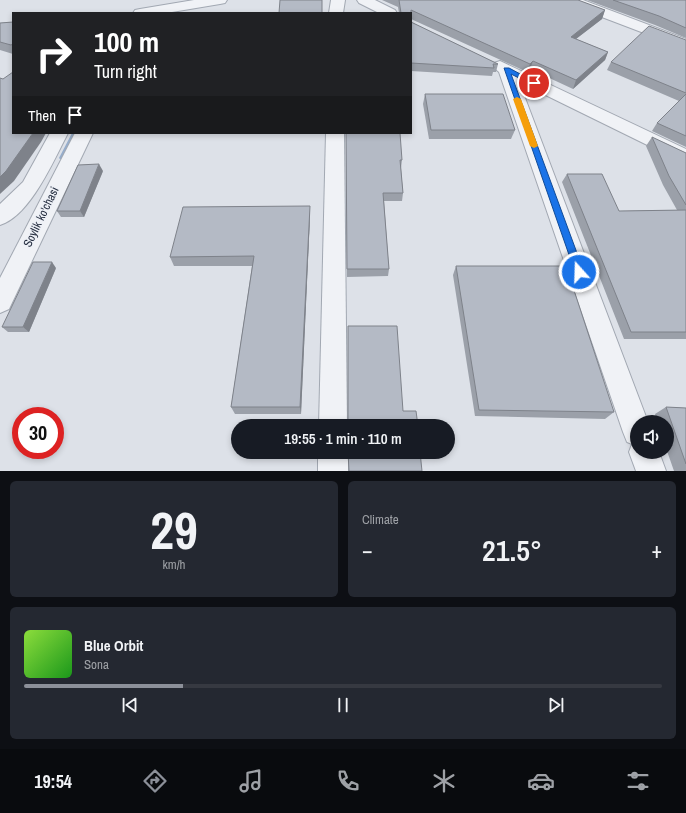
<!DOCTYPE html>
<html lang="en">
<head>
<meta charset="utf-8">
<style>
  :root { --surface:#171b24; --page:#242831; --text:#f1f3f6; --muted:#9ea1a6; --line:#363941; --accent:#8c9099 }
  body { margin:0; font-family:"Archivo Narrow",sans-serif; background:var(--page); color:var(--text); height:100vh; display:flex; flex-direction:column; font-size:15px; white-space:nowrap }
  * { box-sizing:border-box; margin:0 }
  p { font-size:13px; color:var(--muted) }
  .icon { flex:none; width:22px; height:22px; fill:none; stroke:currentColor; stroke-width:2; stroke-linecap:round; stroke-linejoin:round }
  .map { position:relative; height:471px; overflow:hidden }
  .panel { display:flex; flex-direction:column; gap:10px; padding:10px; background:#0d0f14; flex:1 }
  .panel>* { flex:none }
  .hud { position:absolute; left:12px; top:12px; width:400px; height:122px; border-radius:0px; box-shadow:0 2px 6px #0003; background:#202124; color:#fff; overflow:hidden }
  .buttons { position:absolute; left:630px; top:415px; display:grid; gap:8px }
  .buttons a { display:grid; place-items:center; width:44px; height:44px; border-radius:50%; background:var(--surface); box-shadow:0 2px 6px #0003; font-size:20px }
  .speed { position:absolute; left:12px; top:407px; display:flex; gap:8px; font-size:20px; font-weight:700; text-align:center }
  .speed>* { display:grid; place-content:center; width:52px; height:52px; border-radius:50%; background:var(--surface); box-shadow:0 2px 6px #0003; line-height:1 }
  .speed .limit { border:6px solid #d22; background:#fff; color:#111 }
  .pin { position:absolute; display:grid; place-items:center; width:34px; height:34px; color:#fff; margin:-17px; border:2px solid #fff; border-radius:50%; box-shadow:0 1px 4px #0007 }
  .me { position:absolute; width:44px; margin:-22px; rotate:340deg; stroke-linejoin:round; filter:drop-shadow(0 0 3px #0008) }
  .turn { display:flex; align-items:center; gap:14px; height:84px; padding:0 16px; font-size:18px }
  .turn .icon { width:52px; height:52px; stroke-width:2.5 }
  .turn b { display:block; font-size:28px; line-height:34px }
  .then { display:flex; align-items:center; height:38px; padding:0 16px; background:#0003; gap:8px; font-size:15px }
  .big { font-size:30px; font-weight:600; line-height:1.1 }
  .panel .tile { flex:1; display:flex; flex-direction:column; justify-content:center; gap:6px; min-width:0; padding:0 14px; border-radius:6px; background:var(--page) }
  .panel .dial { align-items:center; gap:0 }
  .dial b { font-size:52px; line-height:1 }
  .song { display:flex; align-items:center; gap:12px }
  .cover { width:48px; height:48px; border-radius:6px; background:linear-gradient(135deg,hsl(90 70% 55%),hsl(120 70% 35%)) }
  .played { height:4px; border-radius:2px; background:linear-gradient(90deg,var(--accent) 25%,var(--line) 25%) }
  .keys { display:flex; justify-content:space-around; direction:ltr }
  .heat { display:flex; justify-content:space-between; align-items:center; font-size:22px; direction:ltr }
  .panel .tiles { flex:1; display:grid; gap:10px; grid-template-columns:1fr 1fr }
  .tile:last-child { grid-column:span 2 }
  .trip { position:absolute; left:231px; top:419px; width:224px; height:40px; border-radius:20px; background:var(--surface); box-shadow:0 2px 6px #0003; font-weight:600; line-height:40px; text-align:center }
  .dock { display:flex; height:64px; justify-content:space-around; align-items:center; background:#090b0e; color:var(--muted) }
  .dock .icon { width:28px; height:28px }
  .dock .on { color:var(--accent) }
  .dock b { font-size:18px; color:var(--text) }
  .map>svg:first-child { display:block }
  .lines { fill:none; stroke-linecap:round; stroke-linejoin:round }
  .stream { fill:#95adcc; fill-rule:evenodd }
  .street-casing { stroke:#a2a8b2; stroke-width:2 }
  .street { fill:#f0f2f6; fill-rule:evenodd }
  .wall { fill:#9ba0a9 }
  .shaded-wall { fill:#7e828a }
  .building { fill:#b4bac5; stroke:#7e828a }
  .route { fill:#1a73e8; stroke:#114b97 }
  .slow { fill:#f59e0b }
  .labels { text-anchor:middle; stroke-width:3; stroke-linejoin:round; paint-order:stroke }
  .street-label { font-size:12px; fill:#252e40; stroke:#edf0f6 }
</style>
</head>
<body>
<div class="map">
<svg width="686" height="471" viewBox="0 0 686 471">
  <rect width="100%" height="100%" fill="#dde1e8"/>
  <g class="lines">
    <path class="stream" d="M 72,133 L 78,133 L 64,159 L 60,159 L 59,158 Z"/>
    <g class="street-casing">
      <g id="street">
        <path d="M 194,0 L 227,0 L 225,3 L 220,4 L 166,13 L 133,13 L 135,10 L 140,9 Z"/>
        <path d="M 331,0 L 345,0 L 343,13 L 329,13 Z"/>
        <path d="M 357,0 L 375,0 L 395,10 L 397,13 L 379,13 L 359,3 Z"/>
        <path d="M 563,0 L 583,0 L 686,39 L 686,49 L 565,3 Z"/>
        <path d="M 500,61 L 686,149 L 686,164 L 519,82 L 648,422 L 637,422 L 637,452 L 659,452 L 666,471 L 636,471 L 629,452 L 632,444 L 627,442 L 623,432 L 499,72 L 492,66 L 494,63 Z"/>
        <path d="M 50,133 L 68,133 C 54,160 30,216 0,225 L 0,204 L 23,182 Z"/>
        <path d="M 75,133 L 93,133 L 9,309 L 0,313 L 0,278 Z"/>
        <path d="M 326,133 L 344,133 L 347,426 L 319,426 Z"/>
        <rect x="318" y="452" width="30" height="19"/>
      </g>
    </g>
    <use href="#street" class="street"/>
  </g>
  <g class="wall">
    <path d="M 382,0 L 578,0 L 605,10 L 602,19 L 576,39 L 608,52 L 605,60 L 573,89 L 530,69 L 527,72 L 411,19 L 411,22 L 498,64 L 496,72 L 493,72 L 492,76 L 411,71 L 411,13 L 399,13 L 398,7 Z"/>
    <path d="M 587,0 L 686,0 L 686,38 L 655,25 Z"/>
    <path d="M 13,22 L 13,54 L 0,50 L 0,23 Z"/>
    <path d="M 686,40 L 686,147 L 652,131 L 657,123 L 679,101 L 607,70 L 611,62 Z"/>
    <path d="M 425,94 L 515,130 L 511,139 L 429,139 L 423,104 Z"/>
    <path d="M 187,133 L 211,133 L 210,134 Z"/>
    <path d="M 346,133 L 402,160 L 401,168 L 403,193 L 402,201 L 384,201 L 389,269 L 388,276 L 347,277 Z"/>
    <path d="M 652,137 L 686,153 L 686,339 L 624,339 L 562,182 L 567,174 L 619,211 L 677,210 L 663,185 L 646,146 Z"/>
    <path d="M 103,171 L 84,217 L 61,217 L 57,211 Z"/>
    <path d="M 310,216 L 301,414 L 235,414 L 231,407 L 252,266 L 174,266 L 170,257 Z"/>
    <path d="M 456,266 L 614,412 L 605,419 L 475,416 L 453,275 Z"/>
    <path d="M 56,268 L 29,332 L 8,332 L 2,327 Z"/>
    <path d="M 666,407 L 686,408 L 686,471 L 674,471 L 667,451 L 667,422 L 657,422 L 655,414 Z"/>
  </g>
  <g class="shaded-wall">
    <path d="M 605,10 L 602,19 L 568,45 L 571,37 Z"/>
    <path d="M 608,52 L 605,60 L 573,89 L 576,80 Z"/>
    <path d="M 533,61 L 530,69 L 527,72 L 530,64 Z"/>
    <path d="M 33,133 L 46,133 L 41,142 L 14,181 L 0,194 L 0,177 Z"/>
    <path d="M 99,164 L 103,171 L 84,217 L 80,211 Z"/>
    <path d="M 310,206 L 310,216 L 301,414 L 300,407 Z"/>
    <path d="M 52,262 L 56,268 L 29,332 L 23,327 Z"/>
  </g>
  <g class="building">
    <path d="M 280,0 L 322,0 L 322,13 L 279,13 Z"/>
    <path d="M 399,0 L 578,0 L 605,10 L 571,37 L 608,52 L 576,80 L 533,61 L 530,64 L 411,10 L 411,13 L 401,13 Z"/>
    <path d="M 613,0 L 686,0 L 686,28 L 659,16 Z"/>
    <path d="M 411,15 L 411,22 L 498,64 L 493,64 L 494,68 L 411,63 Z"/>
    <path d="M 13,22 L 13,44 L 11,45 L 0,42 L 0,23 Z"/>
    <path d="M 649,26 L 686,40 L 686,93 L 611,62 Z"/>
    <path d="M 13,72 L 13,133 L 33,133 L 6,171 L 0,177 L 0,78 L 3,79 Z"/>
    <path d="M 425,94 L 503,94 L 515,130 L 431,130 Z"/>
    <path d="M 686,94 L 686,136 L 657,123 Z"/>
    <path d="M 346,133 L 400,133 L 402,160 L 400,160 L 403,193 L 383,193 L 389,269 L 347,269 Z"/>
    <path d="M 652,137 L 686,153 L 686,205 L 669,176 Z"/>
    <path d="M 99,164 L 80,211 L 57,211 L 78,165 Z"/>
    <path d="M 567,174 L 602,174 L 619,211 L 686,210 L 686,332 L 631,332 Z"/>
    <path d="M 310,206 L 300,407 L 231,407 L 254,256 L 170,257 L 183,207 Z"/>
    <path d="M 33,262 L 52,262 L 23,327 L 2,327 Z"/>
    <path d="M 456,266 L 566,266 L 614,412 L 479,410 Z"/>
    <path d="M 348,326 L 397,326 L 403,411 L 416,411 L 418,426 L 348,426 Z"/>
    <path d="M 666,407 L 686,408 L 686,464 Z"/>
    <path d="M 348,452 L 420,452 L 422,471 L 349,471 Z"/>
  </g>
  <path class="route" d="M 504,68 L 509,68 L 537,83 L 531,84 L 511,74 L 584,272 L 583,275 L 576,275 L 575,272 Z"/>
  <path class="slow" d="M 517,97 L 521,99 L 538,146 L 534,148 L 530,146 L 513,99 Z"/>
  <g class="labels">
    <g class="street-label">
      <text transform="translate(41 217) rotate(-64)" y="4">Soylik ko'chasi</text>
    </g>
  </g>
</svg>
<div class="buttons">
<a><svg class="icon" aria-label="sound" viewBox="0 0 24 24"><path d="M4 9h4l5-4v14l-5-4H4zM17 9q2 3 0 6"/></svg></a>
</div>
<div class="speed"><div class="limit">30</div></div>
<div class="pin" style="left:534px;top:83px;background:#d93025"><svg class="icon" aria-label="arrive" viewBox="0 0 24 24"><path d="M6 21V4h12l-3 4 3 4H6"/></svg></div>
<svg class="me" style="left:579px;top:272px" viewBox="-20 -20 40 40"><circle r="17" fill="#1a73e8" stroke="#fff" stroke-width="3"/><path d="M0-11L8 9 0 5-8 9z" fill="#fff"/></svg>
<div class="trip">19:55 · 1 min · 110 m</div>
<div class="hud">
<div class="turn"><svg class="icon" aria-label="right" viewBox="0 0 24 24"><path d="M7 20v-9h11M14 6l5 5-5 5"/></svg><div><b>100 m</b>Turn right</div></div>
<div class="then">Then<svg class="icon" aria-label="arrive" viewBox="0 0 24 24"><path d="M6 21V4h12l-3 4 3 4H6"/></svg></div>
</div>
</div>
<section class="panel">
<div class="tiles">
<div class="tile dial"><b>29</b><p>km/h</p></div>
<div class="tile"><p>Climate</p>
<div class="heat"><a>−</a><b class="big">21.5°</b><a>+</a></div>
</div>
<div class="tile">
<div class="song"><i class="cover"></i><div><b>Blue Orbit</b><p>Sona</p></div></div>
<div class="played"></div>
<div class="keys"><svg class="icon" aria-label="previous" viewBox="0 0 24 24"><path d="M18 5L8 12l10 7zM5 5v14"/></svg><svg class="icon" aria-label="pause" viewBox="0 0 24 24"><path d="M8 5v14M16 5v14"/></svg><svg class="icon" aria-label="next" viewBox="0 0 24 24"><path d="M6 5l10 7-10 7zM19 5v14"/></svg></div>
</div>
</div>
</section>
<nav class="dock">
<b>19:54</b>
<svg class="icon on" aria-label="directions" viewBox="0 0 24 24"><path d="M12 3l9 9-9 9-9-9zM9 14v-3h6M13 9l2 2-2 2"/></svg>
<svg class="icon" aria-label="music" viewBox="0 0 24 24"><path d="M9 18V5l10-2v13"/><circle cx="6" cy="18" r="3"/><circle cx="16" cy="16" r="3"/></svg>
<svg class="icon" aria-label="phone" viewBox="0 0 24 24"><path d="M5 4h4l2 5-3 2q2 4 5 5l2-3 5 2v4C11 20 4 13 5 4z"/></svg>
<svg class="icon" aria-label="climate" viewBox="0 0 24 24"><path d="M12 3v18M4 7l16 10M4 17L20 7"/></svg>
<svg class="icon" aria-label="car" viewBox="0 0 24 24"><path d="M5 17H2v-5l4-1 3-4h7l3 4 3 1v5h-3M9 17h6M6 11h13"/><circle cx="7" cy="17" r="2"/><circle cx="17" cy="17" r="2"/></svg>
<svg class="icon" aria-label="filters" viewBox="0 0 24 24"><path d="M4 7h16M4 17h16"/><circle cx="9" cy="7" r="2"/><circle cx="15" cy="17" r="2"/></svg>
</nav>
</body>
</html>
